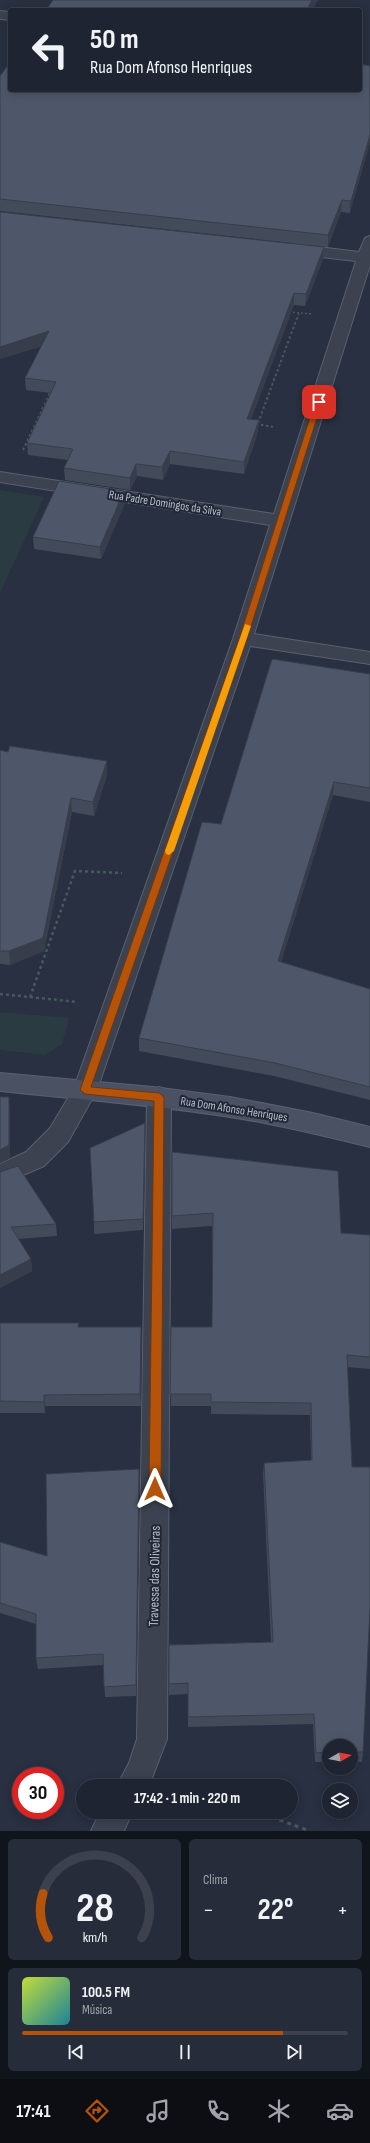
<!DOCTYPE html>
<html lang="pt">
<head>
<meta charset="utf-8">
<style>
  :root { --surface:#1e2431; --page:#262c39; --text:#f1f3f6; --muted:#a1a4ab; --line:#3c414d; --accent:#b45309 }
  body { margin:0; font-family:"Sofia Sans Condensed",sans-serif; background:var(--page); color:var(--text); height:100vh; display:flex; flex-direction:column; font-size:15px; white-space:nowrap }
  * { box-sizing:border-box; margin:0 }
  p { font-size:13px; color:var(--muted) }
  .icon { flex:none; width:22px; height:22px; fill:none; stroke:currentColor; stroke-width:2; stroke-linecap:round; stroke-linejoin:round }
  .map { position:relative; height:1831px; overflow:hidden }
  .drawer { display:flex; flex-direction:column; gap:8px; padding:8px; background:#10141b; flex:1 }
  .drawer>* { flex:none }
  .top-card { position:absolute; left:8px; top:8px; width:354px; height:84px; border-radius:4px; box-shadow:0 2px 10px #0003,0 0 0 1px var(--line); background:#1e2431; color:var(--text); overflow:hidden }
  .needle { width:26px; rotate:81deg }
  .buttons { position:absolute; left:322px; top:1739px; display:grid; gap:8px }
  .buttons a { display:grid; place-items:center; width:36px; height:36px; border-radius:50%; background:var(--surface); box-shadow:0 2px 10px #0003,0 0 0 1px var(--line); font-size:20px }
  .speed { position:absolute; left:12px; top:1767px; display:flex; gap:8px; font-size:20px; font-weight:700; text-align:center }
  .speed>* { display:grid; place-content:center; width:52px; height:52px; border-radius:50%; background:var(--surface); box-shadow:0 2px 10px #0003,0 0 0 1px var(--line); line-height:1 }
  .speed .limit { border:6px solid #d22; background:#fff; color:#111 }
  .pin { position:absolute; display:grid; place-items:center; width:34px; height:34px; color:#fff; margin:-17px; border-radius:8px; box-shadow:0 2px 6px #0006 }
  .me { position:absolute; width:44px; margin:-22px; rotate:0deg; stroke-linejoin:round; filter:drop-shadow(0 0 3px #0008) }
  .turn { display:flex; align-items:center; gap:14px; height:84px; padding:0 16px; font-size:18px }
  .turn .icon { width:52px; height:52px; stroke-width:2.5 }
  .turn b { display:block; font-size:28px; line-height:34px }
  .big { font-size:30px; font-weight:700; line-height:1.1 }
  .drawer .card { flex:1; display:flex; flex-direction:column; justify-content:center; gap:6px; min-width:0; padding:0 14px; border-radius:6px; background:var(--page) }
  .drawer .dial { align-items:center; gap:0 }
  .dial svg { height:104px; overflow:visible; fill:none; stroke:var(--line); stroke-width:7; stroke-linecap:round; text-anchor:middle }
  .dial text { fill:var(--text); stroke:none }
  .song { display:flex; align-items:center; gap:12px }
  .cover { width:48px; height:48px; border-radius:6px; background:linear-gradient(135deg,hsl(70 70% 55%),hsl(190 70% 35%)) }
  .played { height:4px; border-radius:2px; background:linear-gradient(90deg,var(--accent) 80%,var(--line) 80%) }
  .keys { display:flex; justify-content:space-around; direction:ltr }
  .heat { display:flex; justify-content:space-between; align-items:center; font-size:22px; direction:ltr }
  .drawer .tiles { flex:1; display:grid; gap:8px; grid-template-columns:1fr 1fr }
  .card:last-child { grid-column:span 2 }
  .trip { position:absolute; left:76px; top:1779px; width:222px; height:40px; border-radius:20px; background:var(--surface); box-shadow:0 2px 10px #0003,0 0 0 1px var(--line); font-weight:700; line-height:40px; text-align:center }
  .menu { display:flex; height:64px; justify-content:space-around; align-items:center; background:#0c0e14; color:var(--muted) }
  .menu .icon { width:28px; height:28px }
  .menu .selected { color:var(--accent) }
  .menu b { font-size:18px; color:var(--text) }
  .map>svg:first-child { display:block }
  .green { fill:#2a3c42 }
  .lines { fill:none; stroke-linecap:round; stroke-linejoin:round }
  .street-casing { stroke:#5a606e; stroke-width:2 }
  .secondary-casing { stroke:#5a606e; stroke-width:2 }
  .path-far3 { stroke:#48595e; stroke-width:1.5; stroke-dasharray:2 2; stroke-linecap:butt }
  .path-far2 { stroke:#48595e; stroke-width:2; stroke-dasharray:2.5 2.5; stroke-linecap:butt }
  .path-far1 { stroke:#48595e; stroke-width:2.5; stroke-dasharray:3 3; stroke-linecap:butt }
  .path { stroke:#48595e; stroke-width:3; stroke-dasharray:4 4; stroke-linecap:butt }
  .street { fill:#3c4250; fill-rule:evenodd }
  .secondary { fill:#4a5163; fill-rule:evenodd }
  .wall { fill:#434b5a }
  .shaded-wall { fill:#373d4a }
  .building { fill:#4e5769; stroke:#373d4a }
  .route { fill:#b45309; stroke:#753606 }
  .slow { fill:#f59e0b }
  .labels { text-anchor:middle; stroke-width:4; stroke-linejoin:round; paint-order:stroke }
  .street-label { font-size:12px; fill:#b9becb; stroke:#212736 }
  .near-street-label { font-size:14px; fill:#b9becb; stroke:#212736 }
</style>
</head>
<body>
<div class="map">
<svg width="370" height="1831" viewBox="0 0 370 1831">
  <rect width="100%" height="100%" fill="#283041"/>
  <g class="green">
    <path d="M 0,490 L 44,497 L 0,593 Z"/>
    <path d="M 0,1012 L 69,1018 L 62,1044 L 45,1055 L 0,1050 Z"/>
  </g>
  <g class="lines">
    <g class="street-casing">
      <g id="street">
        <path d="M 0,11 L 10,12 L 10,20 L 0,19 Z"/>
        <path d="M 370,236 L 370,265 L 254,634 L 370,652 L 370,664 L 250,646 L 97,1090 L 68,1142 L 44,1166 L 0,1185 L 0,1164 L 26,1152 L 50,1128 L 74,1088 L 233,639 L 270,525 L 0,482 L 0,472 L 274,514 L 356,261 L 294,254 L 289,252 L 286,249 L 289,246 L 294,244 L 359,252 L 365,238 Z"/>
        <path d="M 159,1087 L 167,1090 L 171,1097 L 167,1739 L 149,1786 L 117,1786 L 129,1763 L 137,1739 L 147,1097 L 151,1090 Z"/>
        <path d="M 100,1812 L 132,1812 L 124,1831 L 91,1831 Z"/>
      </g>
    </g>
    <g class="secondary-casing">
      <path id="secondary" d="M 0,1073 L 153,1087 L 230,1097 L 313,1113 L 370,1127 L 370,1147 C 323,1136 277,1124 230,1117 C 154,1105 77,1099 0,1091 Z"/>
    </g>
    <g class="path-far3">
      <path d="M 289,312 L 312,314"/>
      <path d="M 297,319 L 299,313"/>
    </g>
    <g class="path-far2">
      <path d="M 258,423 L 297,318"/>
      <path d="M 256,424 L 274,427"/>
      <path d="M 23,450 L 51,391"/>
    </g>
    <g class="path-far1">
      <path d="M 0,994 L 30,997 L 75,871 L 122,873"/>
      <path d="M 30,997 L 77,1002"/>
    </g>
    <g class="path">
      <path d="M 177,1784 L 184,1786"/>
      <path d="M 257,1812 L 310,1831"/>
    </g>
    <use href="#street" class="street"/>
    <use href="#secondary" class="secondary"/>
  </g>
  <g class="wall">
    <path d="M 0,76 L 360,90 L 350,213 L 341,212 L 328,247 L 0,211 Z"/>
    <path d="M 0,212 L 324,247 L 323,259 L 305,306 L 294,305 L 251,419 L 258,432 L 244,474 L 170,464 L 163,480 L 137,476 L 130,490 L 65,480 L 64,468 L 68,460 L 28,455 L 27,443 L 51,393 L 26,390 L 25,378 L 42,346 L 0,359 Z"/>
    <path d="M 125,503 L 101,559 L 34,549 L 33,537 Z"/>
    <path d="M 370,674 L 370,802 L 333,795 L 281,962 L 370,989 L 370,1100 L 274,1076 L 139,1051 L 139,1038 L 221,824 Z"/>
    <path d="M 0,750 L 8,752 L 107,761 L 107,775 L 94,816 L 72,812 L 44,951 L 10,965 L 0,964 Z"/>
    <path d="M 145,1135 L 143,1230 L 94,1234 L 94,1222 Z"/>
    <path d="M 172,1152 L 341,1233 L 370,1235 L 370,1369 L 347,1367 L 363,1752 L 362,1762 L 351,1762 L 351,1746 L 329,1746 L 329,1762 L 315,1762 L 313,1724 L 188,1727 L 188,1694 L 169,1695 L 169,1645 L 271,1642 L 263,1474 L 264,1463 L 311,1460 L 310,1415 L 211,1414 L 211,1406 L 171,1406 L 171,1327 L 212,1327 L 212,1226 L 172,1229 Z"/>
    <path d="M 0,1172 L 56,1224 L 57,1236 L 18,1239 L 31,1259 L 32,1271 L 0,1288 Z"/>
    <path d="M 0,1323 L 79,1327 L 141,1327 L 141,1406 L 45,1406 L 45,1413 L 0,1413 Z"/>
    <path d="M 139,1469 L 140,1481 L 136,1696 L 105,1697 L 103,1665 L 38,1669 L 36,1658 L 36,1624 L 0,1613 L 0,1542 L 47,1556 Z"/>
  </g>
  <g class="shaded-wall">
    <path d="M 312,0 L 318,0 L 312,10 L 307,10 Z"/>
    <path d="M 370,135 L 370,143 L 350,213 L 351,201 Z"/>
    <path d="M 342,200 L 341,212 L 328,247 L 328,235 Z"/>
    <path d="M 324,247 L 323,259 L 305,306 L 306,294 Z"/>
    <path d="M 294,293 L 294,305 L 247,431 L 247,419 Z"/>
    <path d="M 49,331 L 50,343 L 0,359 L 0,347 Z"/>
    <path d="M 259,420 L 258,432 L 244,474 L 244,462 Z"/>
    <path d="M 170,451 L 170,464 L 163,480 L 162,467 Z"/>
    <path d="M 136,464 L 137,476 L 130,490 L 130,478 Z"/>
    <path d="M 124,491 L 125,503 L 101,559 L 100,547 Z"/>
    <path d="M 107,761 L 107,775 L 94,816 L 93,802 Z"/>
    <path d="M 334,782 L 333,795 L 277,974 L 278,961 Z"/>
    <path d="M 71,798 L 72,812 L 44,951 L 10,965 L 9,951 Z"/>
    <path d="M 9,1097 L 10,1109 L 10,1158 L 0,1163 L 0,1150 Z"/>
    <path d="M 145,1123 L 145,1135 L 143,1230 L 143,1219 Z"/>
    <path d="M 31,1259 L 32,1271 L 0,1288 L 0,1275 Z"/>
    <path d="M 141,1327 L 142,1339 L 141,1406 L 140,1394 Z"/>
    <path d="M 44,1395 L 45,1406 L 45,1413 L 44,1402 Z"/>
    <path d="M 139,1469 L 140,1481 L 136,1696 L 136,1685 Z"/>
  </g>
  <g class="building">
    <path d="M 53,0 L 312,0 L 307,10 L 46,10 Z"/>
    <path d="M 10,62 L 10,90 L 360,90 L 360,64 L 370,66 L 370,135 L 351,201 L 342,200 L 328,235 L 0,199 L 0,76 Z"/>
    <path d="M 0,212 L 324,247 L 306,294 L 294,293 L 247,419 L 259,420 L 244,462 L 170,451 L 162,467 L 136,464 L 130,478 L 64,468 L 73,449 L 27,443 L 56,382 L 25,378 L 49,331 L 0,347 Z"/>
    <path d="M 59,481 L 124,491 L 100,547 L 33,537 Z"/>
    <path d="M 272,659 L 370,674 L 370,788 L 334,782 L 278,961 L 370,989 L 370,1087 L 275,1063 L 139,1038 L 202,822 L 221,824 Z"/>
    <path d="M 10,746 L 107,761 L 93,802 L 71,798 L 43,938 L 9,951 L 0,951 L 0,750 L 8,752 Z"/>
    <path d="M 0,1097 L 9,1097 L 9,1145 L 0,1150 Z"/>
    <path d="M 145,1123 L 143,1219 L 94,1222 L 90,1148 Z"/>
    <path d="M 172,1152 L 338,1171 L 341,1233 L 370,1235 L 370,1357 L 347,1355 L 352,1467 L 370,1467 L 370,1608 L 363,1752 L 351,1752 L 351,1746 L 329,1746 L 329,1752 L 316,1753 L 314,1714 L 188,1717 L 188,1683 L 169,1684 L 169,1645 L 273,1642 L 264,1463 L 312,1460 L 311,1403 L 211,1402 L 211,1394 L 170,1394 L 171,1327 L 212,1327 L 213,1213 L 172,1216 Z"/>
    <path d="M 18,1166 L 56,1224 L 11,1227 L 31,1259 L 0,1275 L 0,1172 Z"/>
    <path d="M 0,1323 L 79,1323 L 78,1327 L 141,1327 L 140,1394 L 44,1395 L 44,1402 L 0,1401 Z"/>
    <path d="M 139,1469 L 136,1685 L 104,1687 L 103,1654 L 36,1658 L 36,1614 L 0,1603 L 0,1542 L 47,1556 L 46,1474 Z"/>
  </g>
  <path class="route" d="M 319,400 L 322,402 L 247,639 L 91,1087 L 159,1093 L 164,1097 L 161,1489 L 159,1493 L 155,1494 L 151,1493 L 149,1489 L 154,1101 L 85,1094 L 80,1090 L 239,639 L 315,402 Z"/>
  <path class="slow" d="M 245,624 L 251,626 L 174,851 L 169,855 L 166,854 L 165,851 Z"/>
  <g class="labels">
    <g class="street-label">
      <text transform="translate(165 503) rotate(9)" y="4">Rua Padre Domingos da Silva</text>
      <text transform="translate(234 1109) rotate(9)" y="4">Rua Dom Afonso Henriques</text>
    </g>
    <g class="near-street-label">
      <text transform="translate(154 1576) rotate(-89)" y="5">Travessa das Oliveiras</text>
    </g>
  </g>
</svg>
<div class="buttons">
<a><svg class="needle" viewBox="-14 -14 28 28"><path d="M0-13l5 13h-10z" fill="#e53935"/><path d="M0 13l5-13h-10z" fill="#a1a4ab"/></svg></a>
<a><svg class="icon" aria-label="layers" viewBox="0 0 24 24"><path d="M12 4l9 5-9 5-9-5zM3 14l9 5 9-5"/></svg></a>
</div>
<div class="speed"><div class="limit">30</div></div>
<div class="pin" style="left:319px;top:402px;background:#d93025"><svg class="icon" aria-label="arrive" viewBox="0 0 24 24"><path d="M6 21V4h12l-3 4 3 4H6"/></svg></div>
<svg class="me" style="left:155px;top:1489px" viewBox="-20 -20 40 40"><path d="M0-17L14 15 0 8-14 15z" fill="#b45309" stroke="#fff" stroke-width="4"/></svg>
<div class="trip">17:42 · 1 min · 220 m</div>
<div class="top-card">
<div class="turn"><svg class="icon" aria-label="left" viewBox="0 0 24 24"><path d="M17 20v-9H6M10 6l-5 5 5 5"/></svg><div><b>50 m</b>Rua Dom Afonso Henriques</div></div>
</div>
</div>
<section class="drawer">
<div class="tiles">
<div class="card dial"><svg viewBox="0 0 100 80">
<path d="M14 69A42 42 0 1 1 86 69"/>
<path d="M14 69A42 42 0 0 1 10 35" stroke="#b45309"/>
<text x="50" y="56" font-size="32" font-weight="700">28</text>
<text x="50" y="72" font-size="11">km/h</text>
</svg></div>
<div class="card"><p>Clima</p>
<div class="heat"><a>−</a><b class="big">22°</b><a>+</a></div>
</div>
<div class="card">
<div class="song"><i class="cover"></i><div><b>100.5 FM</b><p>Música</p></div></div>
<div class="played"></div>
<div class="keys"><svg class="icon" aria-label="previous" viewBox="0 0 24 24"><path d="M18 5L8 12l10 7zM5 5v14"/></svg><svg class="icon" aria-label="pause" viewBox="0 0 24 24"><path d="M8 5v14M16 5v14"/></svg><svg class="icon" aria-label="next" viewBox="0 0 24 24"><path d="M6 5l10 7-10 7zM19 5v14"/></svg></div>
</div>
</div>
</section>
<nav class="menu">
<b>17:41</b>
<svg class="icon selected" aria-label="directions" viewBox="0 0 24 24"><path d="M12 3l9 9-9 9-9-9zM9 14v-3h6M13 9l2 2-2 2"/></svg>
<svg class="icon" aria-label="music" viewBox="0 0 24 24"><path d="M9 18V5l10-2v13"/><circle cx="6" cy="18" r="3"/><circle cx="16" cy="16" r="3"/></svg>
<svg class="icon" aria-label="phone" viewBox="0 0 24 24"><path d="M5 4h4l2 5-3 2q2 4 5 5l2-3 5 2v4C11 20 4 13 5 4z"/></svg>
<svg class="icon" aria-label="climate" viewBox="0 0 24 24"><path d="M12 3v18M4 7l16 10M4 17L20 7"/></svg>
<svg class="icon" aria-label="car" viewBox="0 0 24 24"><path d="M5 17H2v-5l4-1 3-4h7l3 4 3 1v5h-3M9 17h6M6 11h13"/><circle cx="7" cy="17" r="2"/><circle cx="17" cy="17" r="2"/></svg>
</nav>
</body>
</html>
